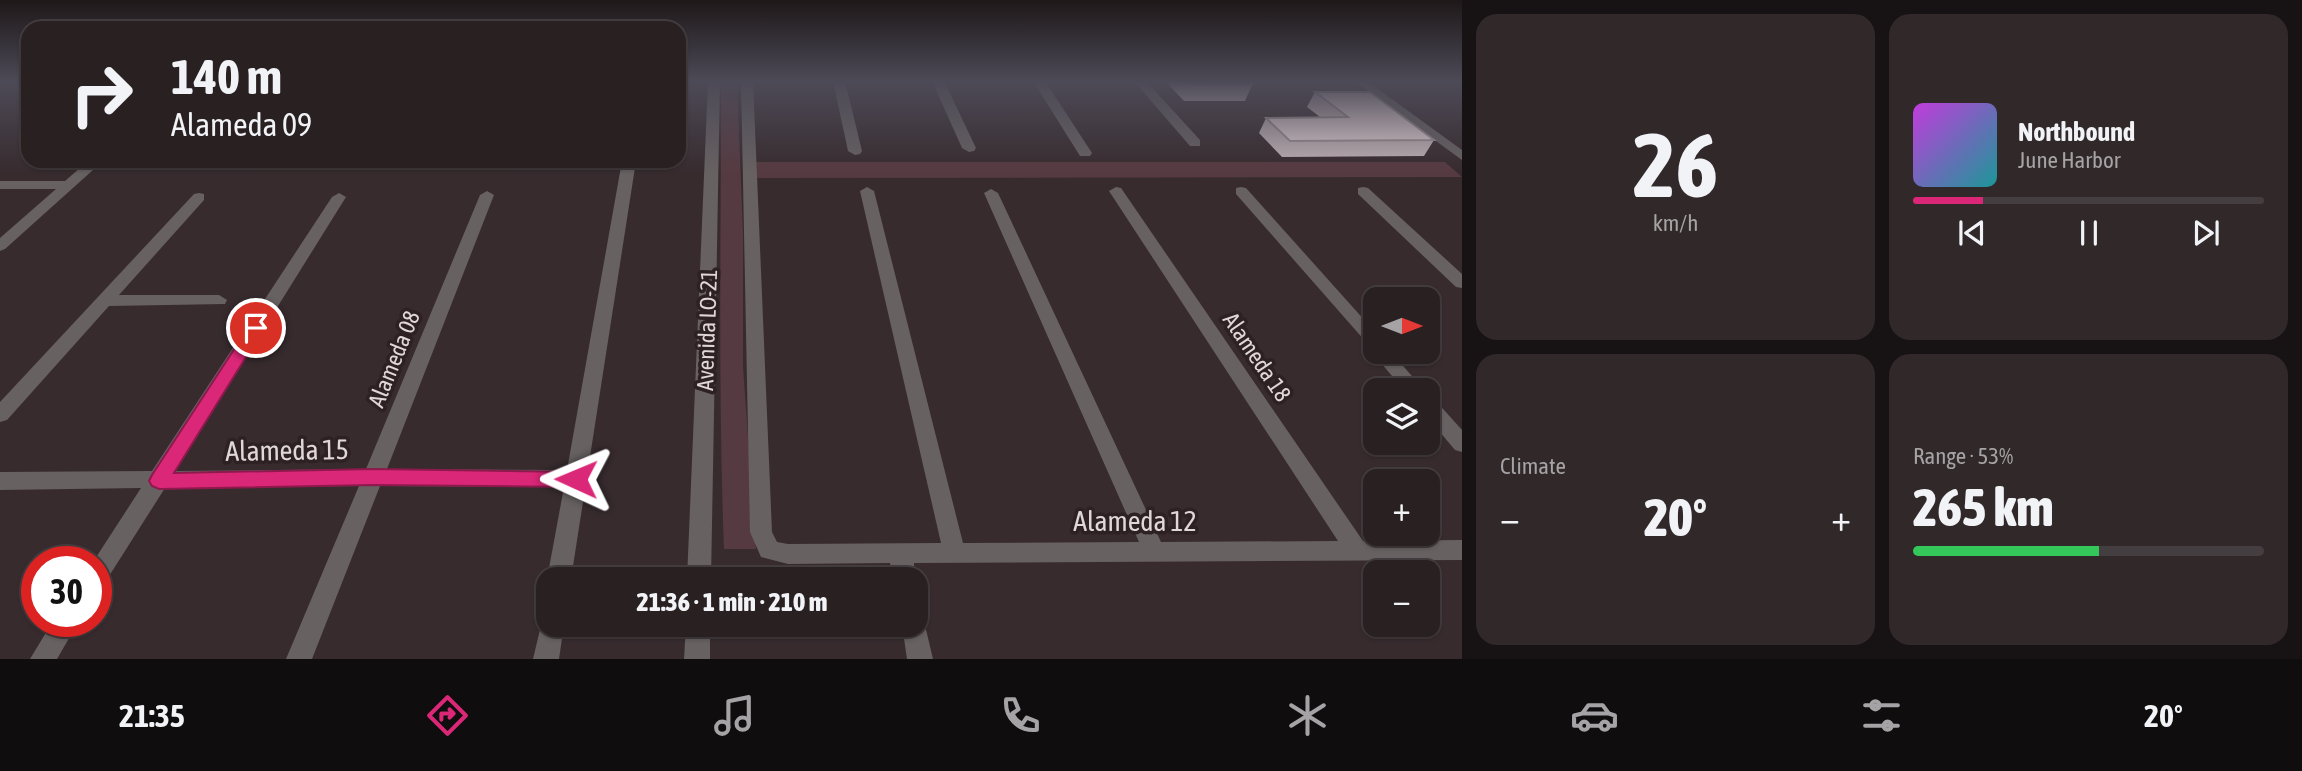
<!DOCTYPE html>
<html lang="en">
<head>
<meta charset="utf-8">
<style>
  :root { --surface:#292022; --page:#31282a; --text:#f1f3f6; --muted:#a5a3a5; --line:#453e40; --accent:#db2777 }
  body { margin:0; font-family:"Asap Condensed",sans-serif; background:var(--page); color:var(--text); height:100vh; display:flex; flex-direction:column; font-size:26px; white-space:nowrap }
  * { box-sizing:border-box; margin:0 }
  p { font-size:23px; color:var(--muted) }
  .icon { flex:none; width:38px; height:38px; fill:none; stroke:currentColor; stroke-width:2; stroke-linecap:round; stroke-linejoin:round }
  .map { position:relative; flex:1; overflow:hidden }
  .panel { display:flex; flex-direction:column; gap:14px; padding:14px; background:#171213; width:840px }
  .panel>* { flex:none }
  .hud { position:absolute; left:21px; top:21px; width:665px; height:147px; border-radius:21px; box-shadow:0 2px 5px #0004,0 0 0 2px var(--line); background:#292022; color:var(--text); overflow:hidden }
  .needle { width:46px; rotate:90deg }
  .buttons { position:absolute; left:1363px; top:287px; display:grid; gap:14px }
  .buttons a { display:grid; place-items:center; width:77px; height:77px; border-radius:14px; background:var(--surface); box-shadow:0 2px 5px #0004,0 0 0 2px var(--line); font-size:35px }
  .speed { position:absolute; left:21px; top:546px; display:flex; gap:14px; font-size:35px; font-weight:700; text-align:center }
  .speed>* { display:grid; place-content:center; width:91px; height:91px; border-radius:50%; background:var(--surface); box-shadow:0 2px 5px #0004,0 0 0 2px var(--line); line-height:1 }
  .speed .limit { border:10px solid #d22; background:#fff; color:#111 }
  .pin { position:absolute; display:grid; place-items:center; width:60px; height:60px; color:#fff; margin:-30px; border:4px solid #fff; border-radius:50%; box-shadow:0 2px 7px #0007 }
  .me { position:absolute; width:77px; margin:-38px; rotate:271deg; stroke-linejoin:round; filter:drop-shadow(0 0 5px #0008) }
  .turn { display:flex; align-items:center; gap:24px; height:147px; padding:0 35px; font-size:32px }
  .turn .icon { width:91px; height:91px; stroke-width:2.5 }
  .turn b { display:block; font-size:49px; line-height:60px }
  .big { font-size:52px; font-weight:800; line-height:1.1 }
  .panel .card { flex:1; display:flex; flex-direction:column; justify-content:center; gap:10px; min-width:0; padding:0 24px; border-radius:21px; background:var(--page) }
  .panel .dial { align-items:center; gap:0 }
  .dial b { font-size:91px; line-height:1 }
  .song { display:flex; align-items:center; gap:21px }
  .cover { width:84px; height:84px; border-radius:10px; background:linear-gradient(135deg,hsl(290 70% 55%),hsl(180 70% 35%)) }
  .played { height:7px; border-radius:4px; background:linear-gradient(90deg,var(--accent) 20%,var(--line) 20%) }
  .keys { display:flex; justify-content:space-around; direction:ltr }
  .heat { display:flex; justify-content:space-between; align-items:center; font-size:38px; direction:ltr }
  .charge { height:10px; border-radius:5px; background:linear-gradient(90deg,#34c759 53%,var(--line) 0) }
  .panel .tiles { flex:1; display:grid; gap:14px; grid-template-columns:repeat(2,1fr) }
  .trip { position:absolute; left:536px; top:567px; width:392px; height:70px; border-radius:21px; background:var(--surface); box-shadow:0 2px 5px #0004,0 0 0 2px var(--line); font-weight:800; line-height:70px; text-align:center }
  .tabs { display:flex; height:112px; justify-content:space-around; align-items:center; background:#100d0e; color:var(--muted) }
  .tabs .icon { width:49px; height:49px }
  .tabs .selected { color:var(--accent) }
  .tabs b { font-size:32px; color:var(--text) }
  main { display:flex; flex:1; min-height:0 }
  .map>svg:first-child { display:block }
  .green { fill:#563a41 }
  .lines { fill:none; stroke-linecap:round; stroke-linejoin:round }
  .minor { fill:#676162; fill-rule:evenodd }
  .tertiary { fill:#676162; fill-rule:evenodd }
  .wall { fill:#c2b4b7 }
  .building { fill:#e2d1d5; stroke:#9e9295; stroke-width:2 }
  .route { fill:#db2777; stroke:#8e194d; stroke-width:2 }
  .labels { text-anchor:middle; stroke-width:7; stroke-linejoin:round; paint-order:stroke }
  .street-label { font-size:23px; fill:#e0d7d9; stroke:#2d2124 }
  .near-street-label { font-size:28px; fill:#e0d7d9; stroke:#2d2124 }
</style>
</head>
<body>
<main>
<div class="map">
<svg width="1462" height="659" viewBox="0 0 1462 659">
  <rect width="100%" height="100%" fill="#372b2e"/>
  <g class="green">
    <path d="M 721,81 L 737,81 L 743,234 L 743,367 L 756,549 L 724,549 C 718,393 721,237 721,81 Z"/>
    <path d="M 753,162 L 1445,162 L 1462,177 L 753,178 Z"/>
  </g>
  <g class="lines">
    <g class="minor">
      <path d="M 741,81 L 753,81 L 772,532 L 777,542 L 788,544 L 941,543 L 860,191 L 867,187 L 874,191 L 963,543 L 1139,542 L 984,193 L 991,189 L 998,193 L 1161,542 L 1338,541 L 1109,191 L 1116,187 L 1121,188 L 1363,541 L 1462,540 L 1462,560 L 914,563 L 915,582 L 915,579 L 893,579 L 890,563 L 788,564 L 761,557 L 750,532 Z"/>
      <path d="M 833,81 L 845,81 L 862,151 L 860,154 L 855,155 L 848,151 Z"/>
      <path d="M 932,81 L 944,81 L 976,148 L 974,151 L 969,152 L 962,148 Z"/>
      <path d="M 1033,81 L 1045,81 L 1092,153 L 1090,156 L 1080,156 Z"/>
      <path d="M 1134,81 L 1146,81 L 1200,140 L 1200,146 L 1190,146 Z"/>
      <path d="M 1354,81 L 1367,81 L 1462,150 L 1462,160 Z"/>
      <path d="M 1455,81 L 1462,81 L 1462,85 Z"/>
      <path d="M 88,161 L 103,161 L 5,249 L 0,251 L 0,238 L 56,189 L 0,189 L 0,181 L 65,181 Z"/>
      <path d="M 622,161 L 636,161 L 571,579 L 547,579 L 564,487 L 380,486 L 312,659 L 286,659 L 359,486 L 165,488 L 104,584 L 96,587 L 96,562 L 93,562 L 141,488 L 0,490 L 0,472 L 152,471 L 332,197 L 339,193 L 346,197 L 175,471 L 366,469 L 480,195 L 487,191 L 494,195 L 387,469 L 567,470 Z"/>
      <path d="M 1241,187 L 1246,188 L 1376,333 L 1376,352 L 1391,352 L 1424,390 L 1404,390 L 1375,356 L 1373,350 L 1236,194 L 1236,188 Z"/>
      <path d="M 1363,187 L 1368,188 L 1462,274 L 1462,288 L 1456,287 L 1358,194 L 1358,188 Z"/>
      <path d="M 199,193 L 204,194 L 204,200 L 119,295 L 219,295 L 227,300 L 225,304 L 109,306 L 7,420 L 0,422 L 0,402 L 194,194 Z"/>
      <path d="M 1428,398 L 1435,400 L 1462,430 L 1462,452 L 1455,450 L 1428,418 Z"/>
      <path d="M 915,614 L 923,617 L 933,659 L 907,659 L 902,625 L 915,625 Z"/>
      <path d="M 548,615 L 548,625 L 564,625 L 559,659 L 533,659 L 543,617 Z"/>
      <path d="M 53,621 L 79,621 L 57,659 L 30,659 Z"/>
    </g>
    <g class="tertiary">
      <path d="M 708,81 L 720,81 L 711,579 L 687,579 Z"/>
      <path d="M 686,625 L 710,625 L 710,659 L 684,659 Z"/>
    </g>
  </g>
  <g class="wall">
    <path d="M 1169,81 L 1250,81 L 1253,83 L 1245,101 L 1184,101 L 1168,84 Z"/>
    <path d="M 1315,92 L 1434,140 L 1424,156 L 1282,157 L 1259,133 L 1266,118 L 1320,117 L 1307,107 Z"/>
  </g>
  <g class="building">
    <path d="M 1189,81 L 1250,81 L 1253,83 L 1191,84 Z"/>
    <path d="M 1315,92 L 1370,92 L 1434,140 L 1290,141 L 1266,118 L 1348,117 Z"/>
  </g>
  <linearGradient id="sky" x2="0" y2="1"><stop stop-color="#1e1819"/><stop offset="0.47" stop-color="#4d4a57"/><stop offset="1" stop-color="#4d4a57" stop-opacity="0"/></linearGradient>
  <rect width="1462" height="173" fill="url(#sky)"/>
  <path class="route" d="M 256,323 L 264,328 L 174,473 L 373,469 L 576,472 L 583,474 L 585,479 L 583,485 L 576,487 L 373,485 L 159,489 L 152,486 L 149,481 L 152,475 L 250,325 Z"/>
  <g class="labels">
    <g class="street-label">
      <text transform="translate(707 330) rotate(-88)" y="8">Avenida LO-21</text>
      <text transform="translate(1257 357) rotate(56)" y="8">Alameda 18</text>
      <text transform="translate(394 359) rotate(-68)" y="8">Alameda 08</text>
    </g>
    <g class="near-street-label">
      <text transform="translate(287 450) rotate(-1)" y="10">Alameda 15</text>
      <text x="1135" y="531">Alameda 12</text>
    </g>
  </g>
</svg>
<div class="buttons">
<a><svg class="needle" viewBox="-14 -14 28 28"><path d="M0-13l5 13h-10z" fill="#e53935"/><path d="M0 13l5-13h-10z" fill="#a5a3a5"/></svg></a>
<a><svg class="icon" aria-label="layers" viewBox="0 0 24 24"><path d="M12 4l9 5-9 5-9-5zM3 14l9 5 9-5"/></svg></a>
<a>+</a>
<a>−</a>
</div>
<div class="speed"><div class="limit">30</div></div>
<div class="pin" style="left:256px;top:328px;background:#d93025"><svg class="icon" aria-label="arrive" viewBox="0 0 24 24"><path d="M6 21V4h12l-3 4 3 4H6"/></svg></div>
<svg class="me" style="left:576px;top:479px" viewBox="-20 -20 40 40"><path d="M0-17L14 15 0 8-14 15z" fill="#db2777" stroke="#fff" stroke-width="4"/></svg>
<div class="trip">21:36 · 1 min · 210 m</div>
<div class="hud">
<div class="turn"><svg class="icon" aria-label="right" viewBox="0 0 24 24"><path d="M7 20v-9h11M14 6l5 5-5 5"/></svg><div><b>140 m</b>Alameda 09</div></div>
</div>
</div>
<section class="panel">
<div class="tiles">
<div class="card dial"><b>26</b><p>km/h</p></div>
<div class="card">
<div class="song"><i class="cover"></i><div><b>Northbound</b><p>June Harbor</p></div></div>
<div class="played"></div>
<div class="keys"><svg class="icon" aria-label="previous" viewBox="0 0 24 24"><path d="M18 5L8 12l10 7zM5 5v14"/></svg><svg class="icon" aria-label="pause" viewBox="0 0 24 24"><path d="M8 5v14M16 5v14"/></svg><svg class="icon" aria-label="next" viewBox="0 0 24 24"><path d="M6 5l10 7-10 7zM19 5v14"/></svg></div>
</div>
<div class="card"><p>Climate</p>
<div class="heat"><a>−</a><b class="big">20°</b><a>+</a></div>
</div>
<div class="card"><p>Range · 53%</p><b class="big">265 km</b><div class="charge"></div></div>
</div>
</section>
</main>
<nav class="tabs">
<b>21:35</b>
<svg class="icon selected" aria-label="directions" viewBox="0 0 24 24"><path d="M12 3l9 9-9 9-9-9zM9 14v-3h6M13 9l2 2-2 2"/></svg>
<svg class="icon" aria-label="music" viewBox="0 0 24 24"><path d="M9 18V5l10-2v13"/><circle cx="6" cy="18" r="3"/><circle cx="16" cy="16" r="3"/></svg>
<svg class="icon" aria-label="phone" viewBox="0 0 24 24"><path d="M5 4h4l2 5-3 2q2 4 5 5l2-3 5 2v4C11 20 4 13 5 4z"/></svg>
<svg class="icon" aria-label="climate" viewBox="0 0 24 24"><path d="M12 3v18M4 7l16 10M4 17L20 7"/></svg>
<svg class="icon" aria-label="car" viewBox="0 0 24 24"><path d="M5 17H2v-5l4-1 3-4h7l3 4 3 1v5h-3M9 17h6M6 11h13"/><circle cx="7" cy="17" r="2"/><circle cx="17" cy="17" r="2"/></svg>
<svg class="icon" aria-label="filters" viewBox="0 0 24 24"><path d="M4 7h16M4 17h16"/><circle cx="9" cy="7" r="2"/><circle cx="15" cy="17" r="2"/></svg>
<b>20°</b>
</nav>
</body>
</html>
